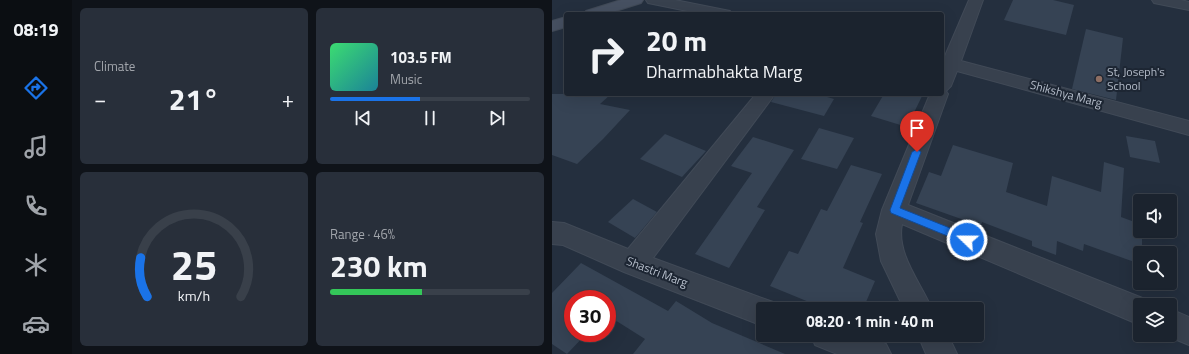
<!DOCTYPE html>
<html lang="en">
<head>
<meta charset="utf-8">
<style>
  :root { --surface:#1b232e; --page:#282f3a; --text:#f1f3f6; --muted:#a0a4aa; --line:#39404a; --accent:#1a73e8 }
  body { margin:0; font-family:"Titillium Web",sans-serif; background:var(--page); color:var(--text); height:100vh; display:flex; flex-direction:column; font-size:15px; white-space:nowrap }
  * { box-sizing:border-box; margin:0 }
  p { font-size:13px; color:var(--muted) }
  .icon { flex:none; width:22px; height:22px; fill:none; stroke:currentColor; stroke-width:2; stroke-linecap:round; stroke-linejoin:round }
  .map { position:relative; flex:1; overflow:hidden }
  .sheet { display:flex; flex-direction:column; gap:8px; padding:8px; background:#0f1319; width:480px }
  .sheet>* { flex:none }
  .guide { position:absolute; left:12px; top:12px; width:380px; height:84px; border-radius:4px; box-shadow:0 4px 16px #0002,0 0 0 1px var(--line); background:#1b232e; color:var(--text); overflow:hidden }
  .tools { position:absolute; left:581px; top:194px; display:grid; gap:8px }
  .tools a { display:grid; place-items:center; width:44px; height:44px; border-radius:4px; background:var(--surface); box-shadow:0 4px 16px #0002,0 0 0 1px var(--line); font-size:20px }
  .speed { position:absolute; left:12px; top:290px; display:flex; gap:8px; font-size:20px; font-weight:700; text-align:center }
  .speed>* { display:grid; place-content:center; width:52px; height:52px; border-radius:50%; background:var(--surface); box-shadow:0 4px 16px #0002,0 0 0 1px var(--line); line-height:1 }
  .speed .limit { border:6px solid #d22; background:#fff; color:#111 }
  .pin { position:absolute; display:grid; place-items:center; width:34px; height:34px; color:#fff; margin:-41px -17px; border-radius:50% 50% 50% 0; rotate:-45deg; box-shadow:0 0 4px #0007 }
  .pin .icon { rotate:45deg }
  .me { position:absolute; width:44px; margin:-22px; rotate:292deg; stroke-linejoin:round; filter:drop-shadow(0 0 3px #0008) }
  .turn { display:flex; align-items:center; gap:14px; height:84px; padding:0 16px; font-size:18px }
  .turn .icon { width:52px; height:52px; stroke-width:2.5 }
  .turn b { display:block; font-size:28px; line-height:34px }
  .big { font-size:30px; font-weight:700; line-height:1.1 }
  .sheet .widget { flex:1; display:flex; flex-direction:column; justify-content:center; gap:6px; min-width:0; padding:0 14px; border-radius:6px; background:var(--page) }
  .sheet .dial { align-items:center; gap:0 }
  .dial svg { height:104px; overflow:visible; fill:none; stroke:var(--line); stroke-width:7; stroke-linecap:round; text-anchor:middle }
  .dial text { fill:var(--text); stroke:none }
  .song { display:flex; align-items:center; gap:12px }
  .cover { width:48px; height:48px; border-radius:6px; background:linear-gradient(135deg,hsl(140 70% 55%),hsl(190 70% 35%)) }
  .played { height:4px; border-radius:2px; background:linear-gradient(90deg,var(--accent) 45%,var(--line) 45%) }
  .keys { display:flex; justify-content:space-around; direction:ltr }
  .heat { display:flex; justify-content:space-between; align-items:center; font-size:22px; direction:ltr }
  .charge { height:6px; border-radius:3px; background:linear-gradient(90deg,#34c759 46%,var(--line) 0) }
  .sheet .tiles { flex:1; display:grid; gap:8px; grid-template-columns:repeat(2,1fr) }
  .trip { position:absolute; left:204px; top:302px; width:228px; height:40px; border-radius:4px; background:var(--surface); box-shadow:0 4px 16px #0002,0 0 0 1px var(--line); font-weight:700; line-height:40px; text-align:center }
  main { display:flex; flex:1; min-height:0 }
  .tabs { display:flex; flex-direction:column; width:72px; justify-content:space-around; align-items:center; background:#0b0e12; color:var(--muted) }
  .tabs .icon { width:28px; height:28px }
  .tabs .current { color:var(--accent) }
  .tabs b { font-size:18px; color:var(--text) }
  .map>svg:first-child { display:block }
  .building { fill:#364354 }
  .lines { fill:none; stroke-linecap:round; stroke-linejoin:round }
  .street-casing { stroke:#414a57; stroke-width:2 }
  .secondary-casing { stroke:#414a57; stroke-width:2 }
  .street { fill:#38414e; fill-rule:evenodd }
  .secondary { fill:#465061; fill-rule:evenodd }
  .route { fill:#1a73e8; stroke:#114b97 }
  .education-dot { fill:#8d6e63; stroke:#1d2633; stroke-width:1.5 }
  .labels { text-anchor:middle; stroke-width:4; stroke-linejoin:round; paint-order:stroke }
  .poi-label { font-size:12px; fill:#b4bcc9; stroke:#1d2633; text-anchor:start }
  .street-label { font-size:12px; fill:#b4bcc9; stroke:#1d2633 }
</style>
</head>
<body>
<main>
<nav class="tabs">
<b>08:19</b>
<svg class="icon current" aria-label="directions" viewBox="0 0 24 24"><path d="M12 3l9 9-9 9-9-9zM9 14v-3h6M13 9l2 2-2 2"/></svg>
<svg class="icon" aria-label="music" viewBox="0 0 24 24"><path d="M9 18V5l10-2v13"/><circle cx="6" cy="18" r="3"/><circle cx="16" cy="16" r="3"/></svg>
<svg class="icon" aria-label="phone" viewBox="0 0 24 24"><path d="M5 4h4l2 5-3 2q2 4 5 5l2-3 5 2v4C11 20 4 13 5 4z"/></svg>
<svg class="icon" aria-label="climate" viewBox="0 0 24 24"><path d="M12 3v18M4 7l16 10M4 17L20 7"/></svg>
<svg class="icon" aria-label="car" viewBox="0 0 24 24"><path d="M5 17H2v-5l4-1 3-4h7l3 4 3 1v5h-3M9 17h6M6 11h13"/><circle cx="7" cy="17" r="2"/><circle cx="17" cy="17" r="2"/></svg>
</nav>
<section class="sheet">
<div class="tiles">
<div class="widget"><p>Climate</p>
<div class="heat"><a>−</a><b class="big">21°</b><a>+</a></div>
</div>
<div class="widget">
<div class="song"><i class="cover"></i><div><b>103.5 FM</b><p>Music</p></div></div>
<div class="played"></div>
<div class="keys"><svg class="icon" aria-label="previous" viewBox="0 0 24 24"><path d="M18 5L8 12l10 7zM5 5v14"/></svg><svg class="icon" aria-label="pause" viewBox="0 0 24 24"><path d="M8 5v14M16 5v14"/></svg><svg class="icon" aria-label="next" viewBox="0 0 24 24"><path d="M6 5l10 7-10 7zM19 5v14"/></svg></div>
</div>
<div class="widget dial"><svg viewBox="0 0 100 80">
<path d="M14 69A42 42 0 1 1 86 69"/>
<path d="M14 69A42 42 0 0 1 9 39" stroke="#1a73e8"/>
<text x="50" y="56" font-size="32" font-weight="700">25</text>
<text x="50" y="72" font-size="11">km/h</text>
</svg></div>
<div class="widget"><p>Range · 46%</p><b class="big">230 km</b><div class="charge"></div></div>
</div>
</section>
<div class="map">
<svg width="637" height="354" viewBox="0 0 637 354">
  <rect width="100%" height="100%" fill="#242f3e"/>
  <g class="building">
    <path d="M 461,0 L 501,0 L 522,5 L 514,35 L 452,20 Z"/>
    <path d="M 534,29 L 571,38 L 564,100 L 520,89 Z"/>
    <path d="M 0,94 L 59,94 L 48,104 L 78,110 L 51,139 L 25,164 L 0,155 Z"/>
    <path d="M 224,94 L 265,94 L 282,99 L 272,116 L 219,102 Z"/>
    <path d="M 332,94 L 371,94 L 355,127 L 319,116 Z"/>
    <path d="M 267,128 L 302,138 L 285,169 L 249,159 Z"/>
    <path d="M 113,134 L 154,151 L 130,177 L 88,159 Z"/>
    <path d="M 574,136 L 603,141 L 608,163 L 578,157 Z"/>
    <path d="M 201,137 L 242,150 L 205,207 L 213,210 L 177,268 L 143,254 L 200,173 L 179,166 Z"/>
    <path d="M 401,145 L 461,163 L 454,192 L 495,206 L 500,176 L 549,192 L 552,162 L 572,168 L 569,217 L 588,224 L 588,231 L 590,231 L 590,253 L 588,253 L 588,264 L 532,244 L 531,251 L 505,241 L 504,255 L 480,246 L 480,241 L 430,222 L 429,226 L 364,203 L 377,172 L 389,176 Z"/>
    <path d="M 299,165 L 330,174 L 308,222 L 311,223 L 291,268 L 323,281 L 311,309 L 274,309 L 218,286 L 237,251 L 246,254 L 269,209 L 275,211 Z"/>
    <path d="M 81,199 L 105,212 L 83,238 L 56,222 Z"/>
    <path d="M 29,263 L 116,311 L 124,301 L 160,323 L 233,354 L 81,354 L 93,339 L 55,315 L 55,299 L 21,299 L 21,333 L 35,333 L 15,354 L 0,344 L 0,293 Z"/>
  </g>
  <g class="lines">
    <g class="street-casing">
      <g id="street">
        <path d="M 94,0 L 123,0 L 178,11 L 180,14 L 150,14 L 101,4 L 96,3 Z"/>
        <path d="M 417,0 L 431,0 L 409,61 L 637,121 L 637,135 L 405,71 L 399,86 L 394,91 L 396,94 L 356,205 L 598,301 L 599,305 L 588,305 L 588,325 L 350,224 C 344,254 369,283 380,309 L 352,309 L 329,261 L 324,234 L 330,210 L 378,94 L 390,94 L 390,56 L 393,56 Z"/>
        <path d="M 600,0 L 629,0 L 637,2 L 637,10 L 602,3 Z"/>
        <path d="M 204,94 L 223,94 L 101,258 L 221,302 L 224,309 L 211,309 L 211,326 L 72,272 L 11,245 L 0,244 L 0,222 L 12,223 L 76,249 Z"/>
        <path d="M 618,309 L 637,317 L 637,345 L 613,335 L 618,335 Z"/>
        <path d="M 259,335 L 313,335 L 334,344 L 339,354 L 285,354 L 263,345 Z"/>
        <path d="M 366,335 L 396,335 L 405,354 L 374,354 Z"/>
      </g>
    </g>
    <g class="secondary-casing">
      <g id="secondary">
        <path d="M 69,0 L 91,0 L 89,3 L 54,14 L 32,14 L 34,11 Z"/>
        <path d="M 14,17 L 14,27 L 0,31 L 0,21 Z"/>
      </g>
    </g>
    <use href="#street" class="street"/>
    <use href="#secondary" class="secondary"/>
  </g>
  <path class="route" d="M 365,149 L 369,152 L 348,208 L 418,236 L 420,240 L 418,243 L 415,244 L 339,213 L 338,210 L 360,152 Z"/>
  <circle class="education-dot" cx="547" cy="79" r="4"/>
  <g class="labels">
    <g class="poi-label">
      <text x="555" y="76">St, Joseph's<tspan x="555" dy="14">School</tspan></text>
    </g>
    <g class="street-label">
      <text transform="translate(514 94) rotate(15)" y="4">Shikshya Marg</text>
      <text transform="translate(105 272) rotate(21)" y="4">Shastri Marg</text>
    </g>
  </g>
</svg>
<div class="tools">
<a><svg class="icon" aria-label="sound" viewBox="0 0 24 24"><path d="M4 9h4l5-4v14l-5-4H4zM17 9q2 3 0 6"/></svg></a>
<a><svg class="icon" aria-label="search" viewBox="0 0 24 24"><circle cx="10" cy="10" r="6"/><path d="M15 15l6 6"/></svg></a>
<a><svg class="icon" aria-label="layers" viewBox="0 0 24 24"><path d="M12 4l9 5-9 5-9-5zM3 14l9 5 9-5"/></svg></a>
</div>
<div class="speed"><div class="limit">30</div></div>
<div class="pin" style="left:365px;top:152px;background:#d93025"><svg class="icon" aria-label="arrive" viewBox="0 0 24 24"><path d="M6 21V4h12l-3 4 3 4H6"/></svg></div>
<svg class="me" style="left:415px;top:240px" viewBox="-20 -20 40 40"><circle r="17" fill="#1a73e8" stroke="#fff" stroke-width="3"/><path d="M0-11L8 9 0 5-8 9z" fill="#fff"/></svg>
<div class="trip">08:20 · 1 min · 40 m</div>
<div class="guide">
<div class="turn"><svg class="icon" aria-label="right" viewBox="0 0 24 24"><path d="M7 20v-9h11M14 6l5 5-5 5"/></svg><div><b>20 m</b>Dharmabhakta Marg</div></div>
</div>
</div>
</main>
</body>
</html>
